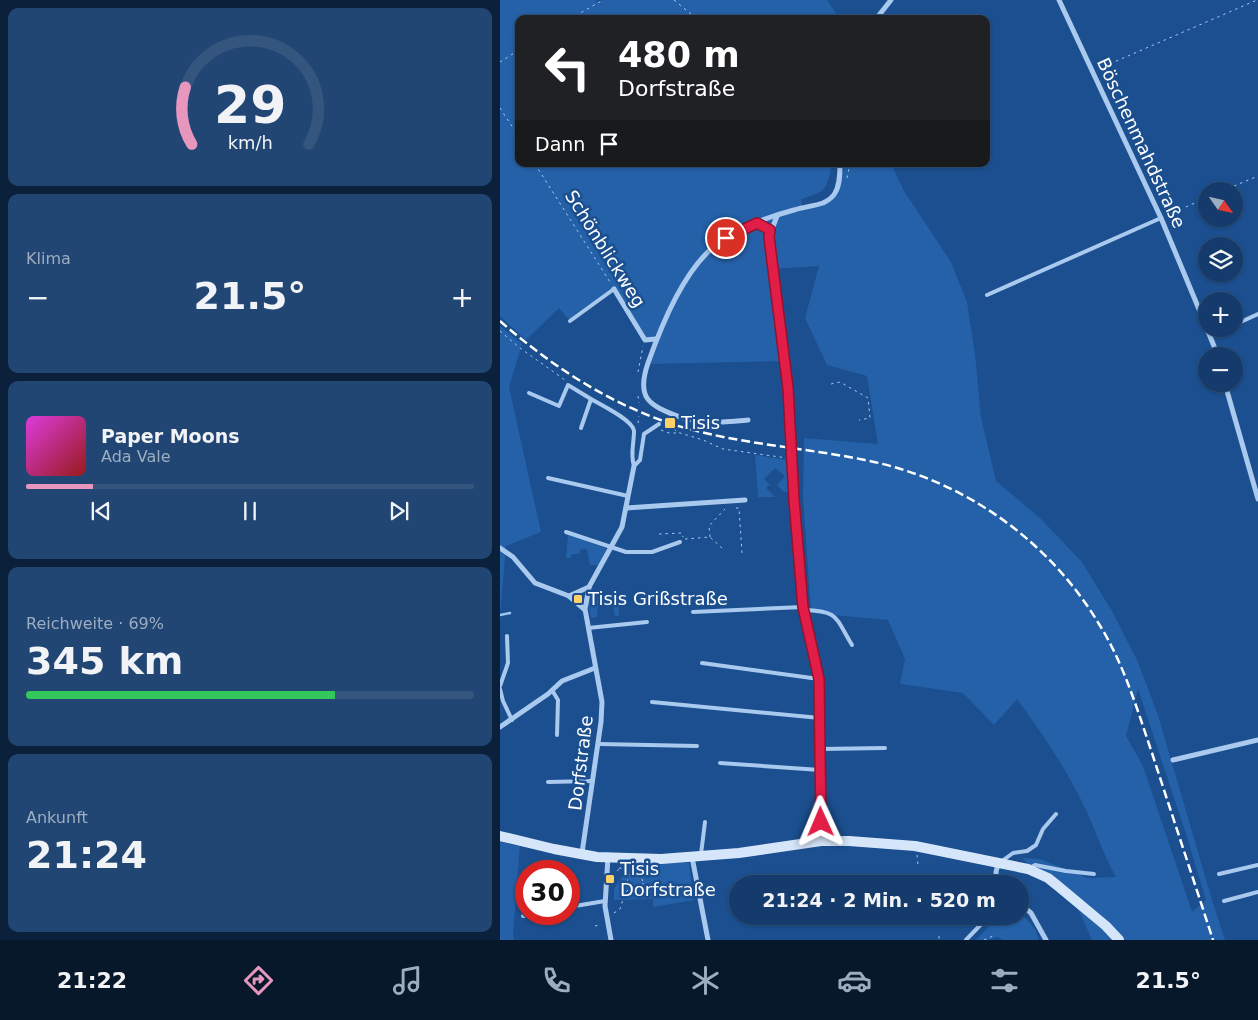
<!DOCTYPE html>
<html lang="de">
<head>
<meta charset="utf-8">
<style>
  :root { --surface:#143b6b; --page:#214673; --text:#f1f3f6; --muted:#9dadc1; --line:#33557e; --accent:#e797bd }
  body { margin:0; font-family:"DejaVu Sans",sans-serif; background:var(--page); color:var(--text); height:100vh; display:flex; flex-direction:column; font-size:19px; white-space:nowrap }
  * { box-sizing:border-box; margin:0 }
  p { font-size:16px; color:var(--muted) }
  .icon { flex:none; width:28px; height:28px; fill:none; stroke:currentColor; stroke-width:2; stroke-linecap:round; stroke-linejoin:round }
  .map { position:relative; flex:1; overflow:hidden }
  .panel { display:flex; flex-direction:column; gap:8px; padding:8px; background:#0b203b; width:500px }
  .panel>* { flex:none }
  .top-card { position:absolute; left:15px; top:15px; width:475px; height:152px; border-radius:10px; box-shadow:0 1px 4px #0004,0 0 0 1px var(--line); background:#202124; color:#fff; overflow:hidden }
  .needle { width:32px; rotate:124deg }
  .buttons { position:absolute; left:698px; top:182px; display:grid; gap:10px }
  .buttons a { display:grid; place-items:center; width:45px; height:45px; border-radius:50%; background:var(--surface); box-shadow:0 1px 4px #0004,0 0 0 1px var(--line); font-size:25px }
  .speed { position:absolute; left:15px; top:860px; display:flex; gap:10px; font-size:25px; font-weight:700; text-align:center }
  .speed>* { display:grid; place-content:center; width:65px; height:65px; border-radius:50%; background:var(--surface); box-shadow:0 1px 4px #0004,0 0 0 1px var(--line); line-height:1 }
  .speed .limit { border:8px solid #d22; background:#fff; color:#111 }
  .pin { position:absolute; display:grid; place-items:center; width:42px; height:42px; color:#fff; margin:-21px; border:2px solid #fff; border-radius:50%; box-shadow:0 1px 5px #0007 }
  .me { position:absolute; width:55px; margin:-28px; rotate:359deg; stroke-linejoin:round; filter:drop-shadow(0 0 4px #0008) }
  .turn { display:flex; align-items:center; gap:18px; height:105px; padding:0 20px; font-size:22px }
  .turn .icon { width:65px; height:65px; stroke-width:2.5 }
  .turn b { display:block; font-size:35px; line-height:42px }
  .then { display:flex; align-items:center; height:48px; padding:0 20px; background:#0003; gap:10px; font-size:19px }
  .big { font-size:38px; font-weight:800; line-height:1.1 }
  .panel .widget { flex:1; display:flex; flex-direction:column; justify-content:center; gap:8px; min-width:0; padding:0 18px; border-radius:10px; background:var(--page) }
  .panel .dial { align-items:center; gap:0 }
  .dial svg { height:130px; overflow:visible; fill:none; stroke:var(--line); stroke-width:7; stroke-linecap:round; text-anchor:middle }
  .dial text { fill:var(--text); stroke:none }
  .song { display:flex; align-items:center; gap:15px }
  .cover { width:60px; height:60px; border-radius:8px; background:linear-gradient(135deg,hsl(300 70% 55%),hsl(0 70% 35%)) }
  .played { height:5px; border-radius:2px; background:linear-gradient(90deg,var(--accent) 15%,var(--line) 15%) }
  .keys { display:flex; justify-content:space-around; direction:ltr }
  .heat { display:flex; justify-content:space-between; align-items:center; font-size:28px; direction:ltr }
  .charge { height:8px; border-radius:4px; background:linear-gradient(90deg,#34c759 69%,var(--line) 0) }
  .trip { position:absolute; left:229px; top:875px; width:300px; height:50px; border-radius:25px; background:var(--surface); box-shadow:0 1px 4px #0004,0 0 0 1px var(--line); font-weight:800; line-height:50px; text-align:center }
  .menu { display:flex; height:80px; justify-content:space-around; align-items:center; background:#08182b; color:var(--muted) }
  .menu .icon { width:35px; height:35px }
  .menu .on { color:var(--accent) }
  .menu b { font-size:22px; color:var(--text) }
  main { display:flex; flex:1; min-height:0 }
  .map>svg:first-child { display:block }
  .green { fill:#2461a8; fill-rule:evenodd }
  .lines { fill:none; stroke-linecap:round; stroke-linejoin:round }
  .stream { stroke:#9cc4f0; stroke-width:2.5 }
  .path { stroke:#a9c9ee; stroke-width:1; stroke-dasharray:2.5 4; stroke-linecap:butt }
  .lane { stroke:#a9c9ee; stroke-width:4 }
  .street { stroke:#a9c9ee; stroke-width:5 }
  .secondary { stroke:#d6e6fa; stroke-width:10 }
  .rail { stroke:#fff; stroke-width:2.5; stroke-dasharray:9 4; stroke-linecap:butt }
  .street-bridge { stroke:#a9c9ee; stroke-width:5 }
  .route-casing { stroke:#92132f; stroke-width:12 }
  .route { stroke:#e11d48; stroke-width:9 }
  .poi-dot { fill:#ffd166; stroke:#1b4f8f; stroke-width:2 }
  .labels { text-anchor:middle; stroke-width:5; stroke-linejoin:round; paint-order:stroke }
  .street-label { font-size:18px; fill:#fff; stroke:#1b4f8f }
  .poi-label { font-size:18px; fill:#fff; stroke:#1b4f8f; text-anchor:start }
</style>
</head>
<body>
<main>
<section class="panel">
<div class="widget dial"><svg viewBox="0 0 100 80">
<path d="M14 69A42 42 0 1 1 86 69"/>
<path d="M14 69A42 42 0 0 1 10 34" stroke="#e797bd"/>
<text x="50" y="56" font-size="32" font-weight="700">29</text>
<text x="50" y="72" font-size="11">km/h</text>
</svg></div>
<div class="widget"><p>Klima</p>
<div class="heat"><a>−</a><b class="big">21.5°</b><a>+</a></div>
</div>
<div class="widget">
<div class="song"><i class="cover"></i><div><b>Paper Moons</b><p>Ada Vale</p></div></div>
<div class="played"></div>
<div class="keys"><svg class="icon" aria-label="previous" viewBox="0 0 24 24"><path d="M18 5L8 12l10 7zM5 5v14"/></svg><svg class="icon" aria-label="pause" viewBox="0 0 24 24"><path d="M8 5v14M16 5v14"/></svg><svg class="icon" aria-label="next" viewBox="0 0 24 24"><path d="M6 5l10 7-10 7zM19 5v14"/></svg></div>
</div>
<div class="widget"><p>Reichweite · 69%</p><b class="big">345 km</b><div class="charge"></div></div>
<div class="widget"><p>Ankunft</p><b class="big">21:24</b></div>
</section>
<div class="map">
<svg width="758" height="940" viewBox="0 0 758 940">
  <rect width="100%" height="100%" fill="#1b4f8f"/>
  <g class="green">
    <path d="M 0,0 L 96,0 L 98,3 L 103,0 L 327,0 L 340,19 L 19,19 L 19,164 L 332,164 C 327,189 326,192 301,199 L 302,205 L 298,209 L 326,204 L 341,179 L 345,164 L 391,164 L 404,191 L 451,262 L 467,302 L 475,354 L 481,417 L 496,481 L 540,518 L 582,562 L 612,611 L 638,662 L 658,715 L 712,900 L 725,940 L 592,940 L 576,904 L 551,887 L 522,858 L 540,859 L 588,878 L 616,877 C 602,852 594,825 581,800 C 563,764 541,732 517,699 L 494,725 L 463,693 L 400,684 L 405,659 L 388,620 L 311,613 L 303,498 L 304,438 L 378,444 L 367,376 L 327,365 L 305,318 L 319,266 L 271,269 L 282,361 L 150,364 L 157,340 L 145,339 L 114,290 L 71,322 L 59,308 L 26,340 L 0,316 ZM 638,689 L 686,834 L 706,900 L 692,912 L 643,766 L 626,736 Z"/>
    <path d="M 0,326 L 22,344 L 9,387 L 41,532 L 6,546 L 0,616 Z"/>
    <path d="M 255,455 L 287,460 L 290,493 L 284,492 L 277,485 L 285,476 L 275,468 L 264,479 L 270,485 L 266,488 L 275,497 L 258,497 Z"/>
    <path d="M 68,535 L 105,548 L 106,550 L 98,565 L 90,565 L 87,549 L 80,550 L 80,553 L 71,555 L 71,558 L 66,558 Z"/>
    <path d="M 118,595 L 119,616 L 115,616 L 113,604 L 107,605 L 106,602 L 98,603 L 97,617 L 91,618 L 88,604 L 89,598 Z"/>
    <path d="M 0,842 L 20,846 L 13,934 L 14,940 L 0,940 Z"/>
    <path d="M 126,861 L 189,863 L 194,900 L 153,907 L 153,899 L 114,900 L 114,889 L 122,877 Z"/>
    <path d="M 520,912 L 535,929 L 539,940 L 504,940 L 497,937 L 488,940 L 476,940 L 499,916 L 520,916 Z"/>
  </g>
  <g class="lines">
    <path class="stream" d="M 0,615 L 10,613"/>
    <g class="path">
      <path d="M 174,0 L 197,19"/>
      <path d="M 70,19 L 103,0"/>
      <path d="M 0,62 L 19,50"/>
      <path d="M 598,69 L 757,0"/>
      <path d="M 0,108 L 19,137"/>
      <path d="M 35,164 L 110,282"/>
      <path d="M 347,178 L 350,164"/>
      <path d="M 722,191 L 758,176"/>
      <path d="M 668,215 L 706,198"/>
      <path d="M 0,331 L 20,348 L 65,380"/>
      <path d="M 138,372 L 143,346"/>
      <path d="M 331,384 L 340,382 L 368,398 L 370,418 L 359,420"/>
      <path d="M 138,396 L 139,403"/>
      <path d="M 138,423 L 139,416"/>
      <path d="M 174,429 L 177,432 L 203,440 L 223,449 L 287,458"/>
      <path d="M 161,430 L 169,433 L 177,433"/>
      <path d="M 236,508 L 239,508 L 242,553"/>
      <path d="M 159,534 L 182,533 L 183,537"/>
      <path d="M 210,537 L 209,526 L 225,509"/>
      <path d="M 185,539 L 210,537 L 223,549"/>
      <path d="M 417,855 L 418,865"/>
      <path d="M 119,868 L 126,869 L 130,875"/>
      <circle cx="135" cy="883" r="8"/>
      <path d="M 113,876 L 119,869"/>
      <path d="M 114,913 L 120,909 L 125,893 L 129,889"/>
      <path d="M 95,926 L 100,925"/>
      <path d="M 439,936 L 439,940"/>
      <path d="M 484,940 L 493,936 L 493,938"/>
    </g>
    <g class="lane">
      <path d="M 487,295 L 661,218"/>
      <path d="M 70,321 L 114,289"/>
      <path d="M 734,325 L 758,314"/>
      <path d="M 710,335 L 725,329"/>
      <path d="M 29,393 L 59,406 L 68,385 L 91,399"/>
      <path d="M 81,428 L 91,399 C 101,405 133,420 134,431 C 134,444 130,454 134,466 L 140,460 L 144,434 L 159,424"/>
      <path d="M 48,478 L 128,496"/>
      <path d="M 66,532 L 126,552 L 152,552 L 180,542"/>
      <path d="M 304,610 C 339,611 335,617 352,645"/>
      <path d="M 193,612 L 303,607"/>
      <path d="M 88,628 L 147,622"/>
      <path d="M 202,663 L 319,679"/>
      <path d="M 0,686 L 8,663 L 7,636"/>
      <path d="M 0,689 L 3,701 L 12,720"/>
      <path d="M 52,690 L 58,700 L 57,735"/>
      <path d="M 152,702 L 320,718"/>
      <path d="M 99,744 L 197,746"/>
      <path d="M 320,749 L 385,748"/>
      <path d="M 220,763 L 320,770"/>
      <path d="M 48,782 L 93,781"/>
      <path d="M 201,854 L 205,822"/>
      <path d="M 502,861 L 513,853 L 527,851 L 536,845 L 543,829 L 556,814"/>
      <path d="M 530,868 L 535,865 L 566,871 L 594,874"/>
      <path d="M 719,874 L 758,865"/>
      <path d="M 724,901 L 758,892"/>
      <path d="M 69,907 L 105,901"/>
      <path d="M 23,916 L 42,914"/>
      <path d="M 466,940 L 489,916"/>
    </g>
    <g class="street">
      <path d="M 559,0 L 661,218 L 706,326"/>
      <path d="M 376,19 L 391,0"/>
      <path d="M 277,216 L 269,237 L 288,388 L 292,436"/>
      <path d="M 257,223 L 270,230"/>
      <path d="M 114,289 L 145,340 L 156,339"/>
      <path d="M 707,329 L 718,356"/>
      <path d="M 725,384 L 758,499"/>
      <path d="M 248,420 C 226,422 202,425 180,417 C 148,405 136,398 148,363 C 162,324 184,269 218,243 C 239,227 268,217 294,210 C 304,207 314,206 323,203 C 327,201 333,197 335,193 C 340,185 340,173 340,164"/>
      <path d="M 293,458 L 294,500 L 303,607 L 319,679 L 321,841"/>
      <path d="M 126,508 L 245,500"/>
      <path d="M 0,548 L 13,557 L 35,583 L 69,596 L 84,609"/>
      <path d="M 69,596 L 89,587"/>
      <path d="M 0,727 L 48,694 L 62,681 L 95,668"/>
      <path d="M 673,760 L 758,740"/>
      <path d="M 82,853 L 101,722 L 102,702 L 85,609 L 89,587 L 122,527 L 134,466"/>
      <path d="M 108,857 L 105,906 L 111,940"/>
      <path d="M 192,857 L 208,940"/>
      <path d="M 497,884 L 496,872 L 498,864"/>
      <path d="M 520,904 L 531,913 L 546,940"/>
    </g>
    <path class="secondary" d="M 0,836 L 54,849 L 97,857 L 161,859 L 239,853 L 321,841 L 349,841 L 415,846 L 528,869 L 548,878 L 558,886 L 606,926 L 619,940"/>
    <path class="rail" d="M 0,321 C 50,365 108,403 172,424 C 235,444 301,447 365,460 C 462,479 548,539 599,624 C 624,664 637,709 652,753 C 672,815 693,878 713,940"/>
    <path class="street-bridge" d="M 292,436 L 293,458"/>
  </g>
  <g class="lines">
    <g class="route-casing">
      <path id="route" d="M 226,238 L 257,223 L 270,230 L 269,237 L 288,388 L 294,500 L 303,607 L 319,679 L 321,822"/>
    </g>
    <use href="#route" class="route"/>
  </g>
  <g class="poi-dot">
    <rect x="164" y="417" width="12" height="12" rx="2.5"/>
    <rect x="73" y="594" width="10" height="10" rx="2.5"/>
    <rect x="105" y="874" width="10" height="10" rx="2.5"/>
  </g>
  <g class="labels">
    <g class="street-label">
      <text transform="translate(641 143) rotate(65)" y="6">Böschenmahdstraße</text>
      <text transform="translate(105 249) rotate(58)" y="6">Schönblickweg</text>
      <text transform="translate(81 763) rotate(-83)" y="6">Dorfstraße</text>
    </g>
    <g class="poi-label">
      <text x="181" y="429">Tisis</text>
      <text x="88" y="605">Tisis Grißstraße</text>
      <text x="120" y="875">Tisis<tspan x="120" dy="21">Dorfstraße</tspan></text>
    </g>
  </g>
</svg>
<div class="buttons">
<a><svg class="needle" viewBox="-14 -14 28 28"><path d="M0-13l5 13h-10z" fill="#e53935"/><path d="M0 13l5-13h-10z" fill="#9dadc1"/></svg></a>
<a><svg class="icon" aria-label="layers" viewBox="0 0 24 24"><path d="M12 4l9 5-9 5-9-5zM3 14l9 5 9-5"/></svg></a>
<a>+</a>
<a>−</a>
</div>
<div class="speed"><div class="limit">30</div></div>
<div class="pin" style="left:226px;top:238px;background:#d93025"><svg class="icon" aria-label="arrive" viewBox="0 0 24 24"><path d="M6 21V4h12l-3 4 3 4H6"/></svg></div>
<svg class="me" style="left:321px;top:822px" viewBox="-20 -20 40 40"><path d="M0-17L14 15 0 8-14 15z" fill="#e11d48" stroke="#fff" stroke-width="4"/></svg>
<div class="trip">21:24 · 2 Min. · 520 m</div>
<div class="top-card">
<div class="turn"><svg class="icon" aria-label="left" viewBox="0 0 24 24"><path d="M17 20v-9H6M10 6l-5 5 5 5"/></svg><div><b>480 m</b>Dorfstraße</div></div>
<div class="then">Dann<svg class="icon" aria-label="arrive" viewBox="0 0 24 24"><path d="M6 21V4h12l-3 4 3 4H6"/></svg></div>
</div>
</div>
</main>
<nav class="menu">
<b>21:22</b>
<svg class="icon on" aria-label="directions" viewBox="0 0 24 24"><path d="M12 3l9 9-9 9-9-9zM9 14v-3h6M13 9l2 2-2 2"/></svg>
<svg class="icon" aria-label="music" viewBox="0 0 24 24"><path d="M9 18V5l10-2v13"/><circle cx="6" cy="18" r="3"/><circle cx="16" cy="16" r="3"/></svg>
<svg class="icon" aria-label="phone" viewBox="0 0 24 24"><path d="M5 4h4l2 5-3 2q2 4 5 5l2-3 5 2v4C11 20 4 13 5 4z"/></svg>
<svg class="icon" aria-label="climate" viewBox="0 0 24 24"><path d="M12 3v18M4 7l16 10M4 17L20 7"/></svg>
<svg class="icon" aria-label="car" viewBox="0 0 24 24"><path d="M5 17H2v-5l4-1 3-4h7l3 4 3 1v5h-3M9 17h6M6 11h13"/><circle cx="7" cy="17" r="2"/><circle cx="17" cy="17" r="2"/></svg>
<svg class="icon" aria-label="filters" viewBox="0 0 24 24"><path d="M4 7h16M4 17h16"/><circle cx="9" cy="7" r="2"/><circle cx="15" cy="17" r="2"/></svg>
<b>21.5°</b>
</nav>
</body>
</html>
